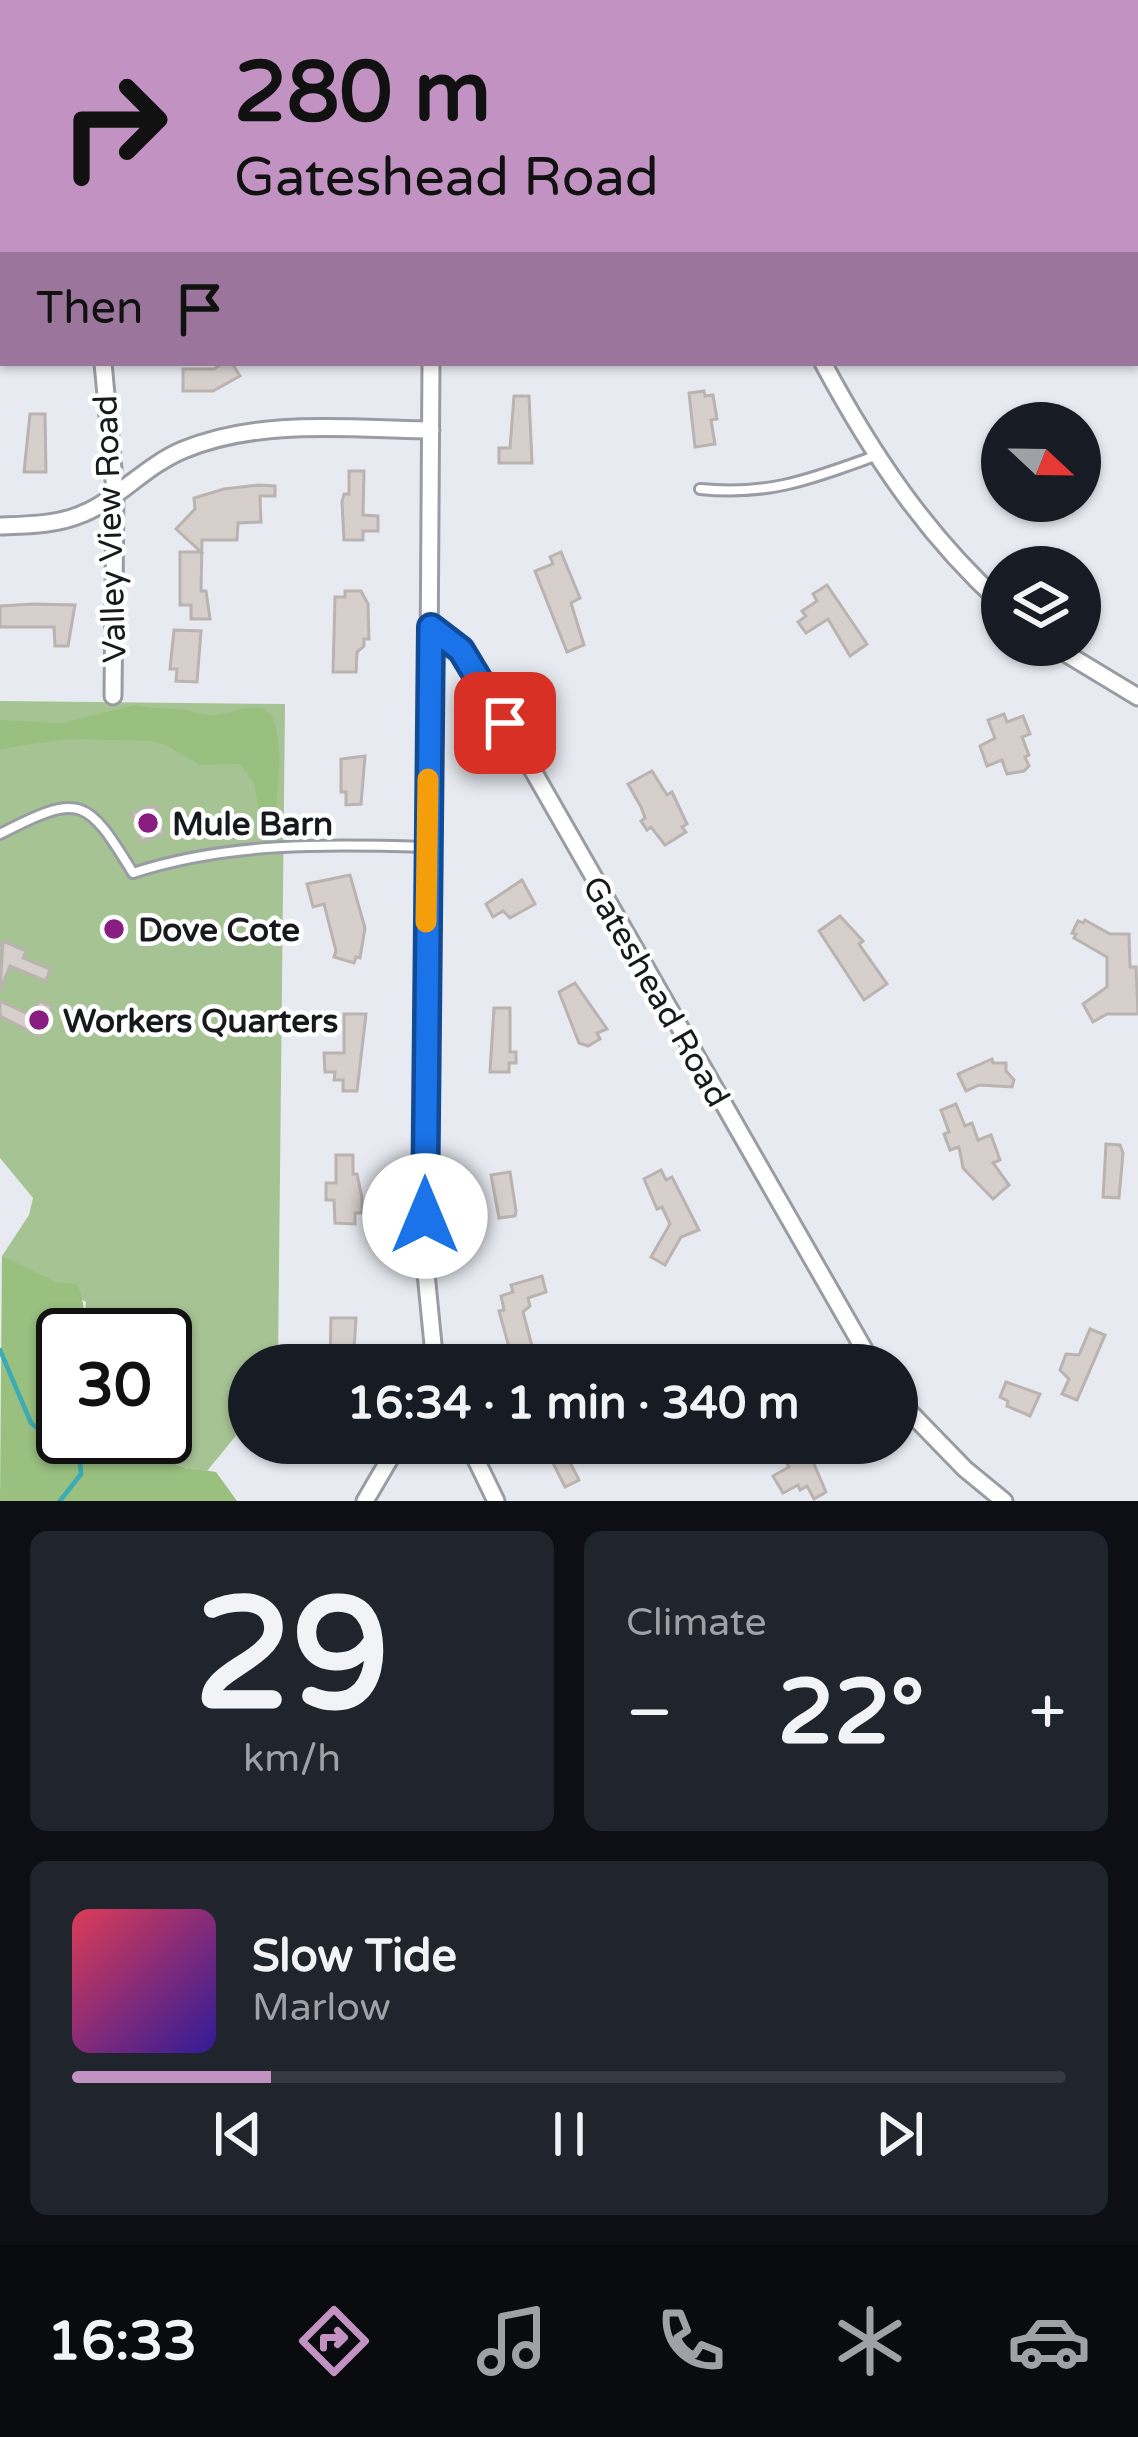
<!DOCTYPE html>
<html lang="en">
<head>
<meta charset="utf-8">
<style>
  :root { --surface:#171b24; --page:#20242c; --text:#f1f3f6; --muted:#9ea1a6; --line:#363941; --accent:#c293c2 }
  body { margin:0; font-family:"Varela Round",sans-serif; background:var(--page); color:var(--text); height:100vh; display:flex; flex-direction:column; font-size:45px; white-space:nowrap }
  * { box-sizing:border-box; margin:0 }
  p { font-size:39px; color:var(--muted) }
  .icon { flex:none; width:66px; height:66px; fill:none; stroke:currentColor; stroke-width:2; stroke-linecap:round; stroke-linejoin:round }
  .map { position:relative; height:1501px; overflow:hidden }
  .side { display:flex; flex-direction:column; gap:30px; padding:30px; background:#0d0f14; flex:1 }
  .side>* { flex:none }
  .guide { position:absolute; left:0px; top:0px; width:1140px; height:366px; box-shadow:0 3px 9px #0004; background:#c293c2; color:#111; overflow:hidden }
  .needle { width:78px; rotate:112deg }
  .controls { position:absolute; left:981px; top:402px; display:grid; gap:24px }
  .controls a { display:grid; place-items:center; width:120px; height:120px; border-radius:50%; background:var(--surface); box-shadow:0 3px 9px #0004; font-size:60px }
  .speed { position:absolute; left:36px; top:1308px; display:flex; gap:24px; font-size:60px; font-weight:700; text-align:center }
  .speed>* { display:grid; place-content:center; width:156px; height:156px; border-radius:50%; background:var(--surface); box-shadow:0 3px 9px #0004; line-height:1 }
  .speed .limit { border:6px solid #111; border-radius:18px; background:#fff; color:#111 }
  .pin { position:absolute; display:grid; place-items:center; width:102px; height:102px; color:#fff; margin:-51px; border-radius:24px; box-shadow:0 6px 18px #0006 }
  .me { position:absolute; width:132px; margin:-66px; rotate:0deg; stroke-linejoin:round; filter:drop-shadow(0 0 9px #0008) }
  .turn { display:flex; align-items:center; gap:42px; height:252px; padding:0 36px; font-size:54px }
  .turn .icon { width:156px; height:156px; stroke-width:2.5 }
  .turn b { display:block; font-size:84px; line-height:102px }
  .then { display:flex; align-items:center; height:114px; padding:0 36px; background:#0003; gap:24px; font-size:45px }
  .big { font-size:90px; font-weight:700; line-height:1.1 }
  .side .tile { flex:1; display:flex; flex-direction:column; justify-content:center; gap:18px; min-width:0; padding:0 42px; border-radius:18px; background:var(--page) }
  .side .dial { align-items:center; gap:0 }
  .dial b { font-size:156px; line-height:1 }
  .song { display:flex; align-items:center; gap:36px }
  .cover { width:144px; height:144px; border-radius:18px; background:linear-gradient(135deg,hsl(350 70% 55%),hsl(250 70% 35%)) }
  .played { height:12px; border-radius:6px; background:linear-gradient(90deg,var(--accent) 20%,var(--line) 20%) }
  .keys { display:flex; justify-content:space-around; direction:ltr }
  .heat { display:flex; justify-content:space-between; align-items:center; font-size:66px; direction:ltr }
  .side .tiles { flex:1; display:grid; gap:30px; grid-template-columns:1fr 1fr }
  .tile:last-child { grid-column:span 2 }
  .trip { position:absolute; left:228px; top:1344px; width:690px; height:120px; border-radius:60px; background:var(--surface); box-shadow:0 3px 9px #0004; font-weight:700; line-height:120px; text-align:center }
  .tab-bar { display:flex; height:192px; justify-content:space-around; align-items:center; background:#090b0e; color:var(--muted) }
  .tab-bar .icon { width:84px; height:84px }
  .tab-bar .active { color:var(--accent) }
  .tab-bar b { font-size:54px; color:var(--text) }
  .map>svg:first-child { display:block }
  .green { fill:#a6c394 }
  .forest { fill:#99c07f }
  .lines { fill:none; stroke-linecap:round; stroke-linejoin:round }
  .stream { stroke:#3babb4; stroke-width:4.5 }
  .building { fill:#d7cfcc; stroke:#bbb3b0; stroke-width:3 }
  .service-casing { stroke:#999da3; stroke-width:14 }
  .minor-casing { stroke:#999da3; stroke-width:21 }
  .service { stroke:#fff; stroke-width:8 }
  .minor { stroke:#fff; stroke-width:15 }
  .route-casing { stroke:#114b97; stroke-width:30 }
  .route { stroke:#1a73e8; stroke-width:21 }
  .slow { stroke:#f59e0b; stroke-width:21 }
  .poi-dot { fill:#891d82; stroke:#fff; stroke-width:4.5 }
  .labels { text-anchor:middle; stroke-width:9; stroke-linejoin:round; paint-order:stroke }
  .street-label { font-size:33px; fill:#17191b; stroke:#fff }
  .poi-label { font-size:33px; font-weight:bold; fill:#17191b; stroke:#fff; text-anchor:start }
</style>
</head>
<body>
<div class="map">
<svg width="1138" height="1501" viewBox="0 0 1138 1501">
  <rect width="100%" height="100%" fill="#e7ebf1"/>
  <path class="green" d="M 0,701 L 285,704 L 278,1361 L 272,1357 L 270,1365 L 249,1365 L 249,1420 L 207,1471 C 177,1467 163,1461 144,1437 L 165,1437 L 165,1335 L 89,1335 L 84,1322 L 86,1302 L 2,1256 L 29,1215 L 33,1198 L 0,1158 Z"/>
  <g class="forest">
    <path d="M 135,705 C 152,709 166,708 182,709 C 191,709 199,715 209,715 C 225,716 249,703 264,709 C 287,719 278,796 274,817 L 260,819 L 254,783 L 240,764 L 200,765 L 166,745 L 152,741 L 67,739 L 0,749 L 0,720 L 62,723 Z"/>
    <path d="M 2,1256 L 56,1282 L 77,1284 C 86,1302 82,1317 89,1335 L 63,1335 L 63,1437 L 144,1437 C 168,1467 180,1467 216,1472 L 237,1501 L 0,1501 Z"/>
  </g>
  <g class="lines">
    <path class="stream" d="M 0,1350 L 31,1423 L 80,1462 L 81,1474 L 60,1501"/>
  </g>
  <g class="building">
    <path d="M 223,363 L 232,363 L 240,376 L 213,391 L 183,391 L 183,369 L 214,369 Z"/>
    <path d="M 704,391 L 705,396 L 713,395 L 717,419 L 711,420 L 715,444 L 695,447 L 689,393 Z"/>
    <path d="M 514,396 L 529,396 L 532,463 L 499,463 L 499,448 L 510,448 Z"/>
    <path d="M 30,414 L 45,414 L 46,472 L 24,472 Z"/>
    <path d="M 349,471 L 364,471 L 363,515 L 378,516 L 378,531 L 363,531 L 363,540 L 344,540 L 342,502 L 344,494 L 349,494 Z"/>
    <path d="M 258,485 L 275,486 L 275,496 L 260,496 L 261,522 L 238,523 L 237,540 L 202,540 L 201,591 L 206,591 L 210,619 L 191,619 L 191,605 L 180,605 L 180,552 L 201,552 L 176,529 L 195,509 L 194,498 L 224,489 Z"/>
    <path d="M 561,552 L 580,598 L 571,603 L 584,645 L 567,652 L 535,571 L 553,564 L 550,557 Z"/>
    <path d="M 827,585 L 867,644 L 850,656 L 828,619 L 806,633 L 798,622 L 806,616 L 802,611 L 817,601 L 813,594 Z"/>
    <path d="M 345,591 L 361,591 L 368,604 L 369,639 L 364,639 L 364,646 L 357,652 L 356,672 L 333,672 L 335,597 L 345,597 Z"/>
    <path d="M 34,604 L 75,605 L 68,646 L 55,646 L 54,627 L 0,627 L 0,606 Z"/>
    <path d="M 174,630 L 201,631 L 197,682 L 176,681 L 177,669 L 170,669 Z"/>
    <path d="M 1004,714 L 1007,722 L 1023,716 L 1030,734 L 1022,737 L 1029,755 L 1025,757 L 1029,766 L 1024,771 L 1007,774 L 1002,760 L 987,766 L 980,746 L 995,738 L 988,720 Z"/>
    <path d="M 365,756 L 361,804 L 346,805 L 346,792 L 341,792 L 341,759 Z"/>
    <path d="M 652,771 L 667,795 L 672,792 L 687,824 L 682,827 L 686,832 L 665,845 L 651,827 L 647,830 L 641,821 L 645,818 L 641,807 L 628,784 Z"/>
    <path d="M 155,806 L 164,833 L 141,841 L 132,813 Z"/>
    <path d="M 350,875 L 365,928 L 360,958 L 356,957 L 354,963 L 334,957 L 336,951 L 324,904 L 313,907 L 307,884 Z"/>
    <path d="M 522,880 L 535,904 L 510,918 L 503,911 L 493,917 L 486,904 Z"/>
    <path d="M 840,916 L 863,941 L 859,944 L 887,984 L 864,1000 L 819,931 Z"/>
    <path d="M 1085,920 L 1110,934 L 1129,934 L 1130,967 L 1136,967 L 1138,1014 L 1107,1014 L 1093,1022 L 1083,1004 L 1107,987 L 1107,957 L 1074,938 L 1076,934 L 1072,933 L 1078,921 L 1083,923 Z"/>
    <path d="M 3,941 L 26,951 L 23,958 L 50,969 L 46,981 L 10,966 L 0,990 Z"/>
    <path d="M 575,983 L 607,1029 L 597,1033 L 600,1039 L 588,1046 L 579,1043 L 559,992 Z"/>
    <path d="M 0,1001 L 33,1016 L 39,1001 L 52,1007 L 39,1036 L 0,1016 Z"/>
    <path d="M 494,1008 L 510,1008 L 510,1052 L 516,1052 L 516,1063 L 509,1063 L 509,1072 L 490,1072 Z"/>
    <path d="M 344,1014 L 366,1014 L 357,1091 L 343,1091 L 343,1080 L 334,1080 L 335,1072 L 325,1072 L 324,1053 L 344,1053 Z"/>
    <path d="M 992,1059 L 993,1063 L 1006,1063 L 1006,1071 L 1014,1080 L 1012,1087 L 979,1085 L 966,1091 L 958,1074 Z"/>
    <path d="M 956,1104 L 965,1126 L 972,1123 L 978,1140 L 991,1135 L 1000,1160 L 993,1163 L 1009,1185 L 993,1199 L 963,1168 L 959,1147 L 950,1150 L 944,1134 L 949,1132 L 941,1110 Z"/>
    <path d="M 1106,1144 L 1120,1145 L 1123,1153 L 1119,1198 L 1103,1197 Z"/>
    <path d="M 336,1155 L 353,1155 L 353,1174 L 357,1174 L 362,1198 L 362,1213 L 355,1213 L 355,1224 L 335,1223 L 334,1200 L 326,1200 L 326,1183 L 336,1183 Z"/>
    <path d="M 661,1170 L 666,1180 L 672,1177 L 699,1230 L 681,1237 L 665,1265 L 651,1257 L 670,1224 L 662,1207 L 657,1209 L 644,1179 Z"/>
    <path d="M 510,1172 L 516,1211 L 515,1216 L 499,1218 L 491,1175 Z"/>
    <path d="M 542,1276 L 546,1292 L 528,1298 L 530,1306 L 523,1312 L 537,1365 L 514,1365 L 499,1311 L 504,1310 L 501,1296 L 513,1292 L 511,1285 Z"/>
    <path d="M 331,1318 L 356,1318 L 353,1365 L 330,1365 Z"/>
    <path d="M 1090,1329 L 1105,1335 L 1077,1400 L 1062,1394 L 1069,1379 L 1060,1370 L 1066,1354 L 1079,1355 Z"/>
    <path d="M 1006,1382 L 1040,1394 L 1030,1416 L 1007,1406 L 1008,1401 L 1000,1397 Z"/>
    <path d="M 543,1443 L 579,1443 L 564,1451 L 579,1480 L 565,1487 Z"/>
    <path d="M 783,1443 L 805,1443 L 826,1492 L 814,1499 L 807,1486 L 800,1490 L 798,1485 L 783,1493 L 773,1476 L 789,1467 L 785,1460 L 790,1457 Z"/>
  </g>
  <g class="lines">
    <g class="service-casing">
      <g id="service">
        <path d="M 700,489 C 769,496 811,479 875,456"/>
        <path d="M 0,834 C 81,792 87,798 133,873 C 227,842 328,844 425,847"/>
      </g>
    </g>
    <g class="minor-casing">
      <g id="minor">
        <path d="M 82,0 L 82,3"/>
        <path d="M 727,0 L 727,3"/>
        <path d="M 434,3 L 434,0"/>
        <path d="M 1137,174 L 1138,176"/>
        <path d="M 103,363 L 115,491 L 113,696"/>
        <path d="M 431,363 L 425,1263 L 435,1365"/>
        <path d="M 823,363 C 872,454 925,534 1002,604"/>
        <path d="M 0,526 C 27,525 57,525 82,514 C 117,500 145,466 183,450 C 260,418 350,429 431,430"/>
        <path d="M 431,627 L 449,638 L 473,666 L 873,1365"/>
        <path d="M 1052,645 L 1138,697"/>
        <path d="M 897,1399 L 965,1469 L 1004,1501"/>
        <path d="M 468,1443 L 496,1501"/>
        <path d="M 365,1501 L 399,1443"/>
      </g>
    </g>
    <use href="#service" class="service"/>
    <use href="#minor" class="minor"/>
  </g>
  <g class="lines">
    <g class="route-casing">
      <path id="route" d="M 425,1216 L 431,627 L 461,650 L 505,723"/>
    </g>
    <use href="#route" class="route"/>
    <path class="slow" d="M 426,922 L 428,779"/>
  </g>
  <g class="poi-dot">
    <circle cx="148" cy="823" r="12"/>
    <circle cx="114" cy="929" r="12"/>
    <circle cx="39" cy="1020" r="12"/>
  </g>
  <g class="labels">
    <g class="street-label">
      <text transform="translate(109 529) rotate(-92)" y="12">Valley View Road</text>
      <text transform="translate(657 991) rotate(60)" y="12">Gateshead Road</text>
    </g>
    <g class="poi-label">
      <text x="172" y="835">Mule Barn</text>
      <text x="138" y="941">Dove Cote</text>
      <text x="63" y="1032">Workers Quarters</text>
    </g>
  </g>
</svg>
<div class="controls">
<a><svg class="needle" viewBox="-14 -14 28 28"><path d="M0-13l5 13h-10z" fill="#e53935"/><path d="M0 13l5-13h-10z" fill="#9ea1a6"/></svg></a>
<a><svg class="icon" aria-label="layers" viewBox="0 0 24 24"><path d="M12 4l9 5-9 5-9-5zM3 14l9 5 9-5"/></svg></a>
</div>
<div class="speed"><div class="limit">30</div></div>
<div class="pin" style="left:505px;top:723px;background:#d93025"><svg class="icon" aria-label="arrive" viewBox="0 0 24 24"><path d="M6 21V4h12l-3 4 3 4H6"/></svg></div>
<svg class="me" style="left:425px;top:1216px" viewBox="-20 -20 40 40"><circle r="19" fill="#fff"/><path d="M0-13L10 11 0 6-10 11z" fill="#1a73e8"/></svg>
<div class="trip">16:34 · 1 min · 340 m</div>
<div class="guide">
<div class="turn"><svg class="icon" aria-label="right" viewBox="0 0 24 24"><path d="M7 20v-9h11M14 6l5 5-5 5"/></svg><div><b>280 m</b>Gateshead Road</div></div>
<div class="then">Then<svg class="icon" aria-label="arrive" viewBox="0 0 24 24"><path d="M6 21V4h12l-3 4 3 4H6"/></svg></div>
</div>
</div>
<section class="side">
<div class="tiles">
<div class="tile dial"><b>29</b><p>km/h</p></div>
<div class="tile"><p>Climate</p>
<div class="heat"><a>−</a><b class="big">22°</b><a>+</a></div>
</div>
<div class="tile">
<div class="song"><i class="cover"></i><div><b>Slow Tide</b><p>Marlow</p></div></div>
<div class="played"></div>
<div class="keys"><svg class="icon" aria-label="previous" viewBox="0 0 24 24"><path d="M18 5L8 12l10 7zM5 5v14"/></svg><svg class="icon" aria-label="pause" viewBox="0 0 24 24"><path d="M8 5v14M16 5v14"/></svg><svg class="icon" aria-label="next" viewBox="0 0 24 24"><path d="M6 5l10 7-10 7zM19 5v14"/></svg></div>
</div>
</div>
</section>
<nav class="tab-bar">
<b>16:33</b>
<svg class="icon active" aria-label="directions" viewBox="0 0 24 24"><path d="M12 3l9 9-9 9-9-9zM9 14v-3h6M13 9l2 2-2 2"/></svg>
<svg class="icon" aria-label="music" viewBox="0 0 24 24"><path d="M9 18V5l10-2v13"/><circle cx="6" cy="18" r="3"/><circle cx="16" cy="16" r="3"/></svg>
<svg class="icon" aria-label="phone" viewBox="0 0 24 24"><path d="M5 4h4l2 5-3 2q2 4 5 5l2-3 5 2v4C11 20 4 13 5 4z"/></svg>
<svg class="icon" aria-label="climate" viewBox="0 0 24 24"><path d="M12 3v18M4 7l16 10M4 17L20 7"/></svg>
<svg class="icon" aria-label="car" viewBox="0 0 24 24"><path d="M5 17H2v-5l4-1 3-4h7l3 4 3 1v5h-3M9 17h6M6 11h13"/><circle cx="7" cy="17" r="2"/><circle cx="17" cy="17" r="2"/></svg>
</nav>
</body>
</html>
